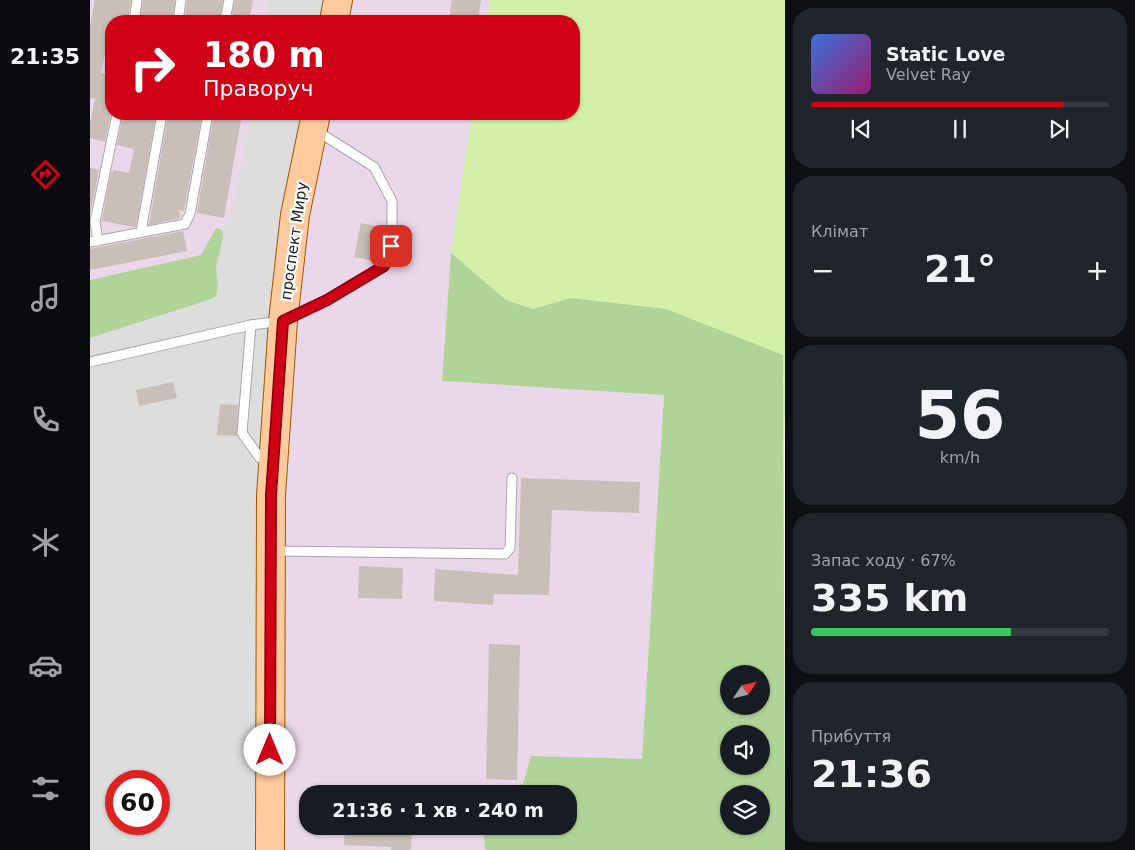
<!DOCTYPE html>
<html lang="uk">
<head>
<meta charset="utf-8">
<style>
  :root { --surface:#171b24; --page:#20242c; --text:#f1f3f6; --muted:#9ea1a6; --line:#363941; --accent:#d00017 }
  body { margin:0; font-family:"DejaVu Sans",sans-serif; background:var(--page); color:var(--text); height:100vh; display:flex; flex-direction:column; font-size:19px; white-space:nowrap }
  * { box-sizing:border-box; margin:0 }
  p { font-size:16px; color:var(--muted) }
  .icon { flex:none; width:28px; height:28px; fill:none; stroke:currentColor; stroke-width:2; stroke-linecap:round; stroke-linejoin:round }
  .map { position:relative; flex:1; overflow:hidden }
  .sheet { display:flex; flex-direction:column; gap:8px; padding:8px; background:#0d0f14; width:350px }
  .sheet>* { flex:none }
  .top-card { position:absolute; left:15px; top:15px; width:475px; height:105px; border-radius:20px; box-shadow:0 1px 4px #0004; background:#d00017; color:#fff; overflow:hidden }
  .needle { width:32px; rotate:55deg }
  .controls { position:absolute; left:630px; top:665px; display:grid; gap:10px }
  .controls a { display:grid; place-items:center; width:50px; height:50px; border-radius:50%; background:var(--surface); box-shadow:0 1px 4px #0004; font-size:25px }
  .speed { position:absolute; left:15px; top:770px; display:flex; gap:10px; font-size:25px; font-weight:700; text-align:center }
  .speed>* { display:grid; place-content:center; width:65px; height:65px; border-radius:50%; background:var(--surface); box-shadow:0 1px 4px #0004; line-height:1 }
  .speed .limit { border:8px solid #d22; background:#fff; color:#111 }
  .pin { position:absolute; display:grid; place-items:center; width:42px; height:42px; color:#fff; margin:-21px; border-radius:10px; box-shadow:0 2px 8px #0006 }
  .me { position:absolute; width:55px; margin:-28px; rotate:0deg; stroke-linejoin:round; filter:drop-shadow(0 0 4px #0008) }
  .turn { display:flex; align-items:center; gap:18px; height:105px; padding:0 15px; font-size:22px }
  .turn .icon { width:65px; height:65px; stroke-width:2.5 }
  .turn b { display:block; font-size:35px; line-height:42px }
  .big { font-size:38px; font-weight:600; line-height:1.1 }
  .sheet .widget { flex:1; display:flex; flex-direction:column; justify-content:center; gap:8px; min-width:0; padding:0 18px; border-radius:20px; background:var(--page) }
  .sheet .dial { align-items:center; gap:0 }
  .dial b { font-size:65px; line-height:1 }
  .song { display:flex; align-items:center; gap:15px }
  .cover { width:60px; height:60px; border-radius:8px; background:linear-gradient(135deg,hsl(220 70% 55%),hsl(320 70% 35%)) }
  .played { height:5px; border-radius:2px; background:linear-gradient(90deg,var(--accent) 85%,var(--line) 85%) }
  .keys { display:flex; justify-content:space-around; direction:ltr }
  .heat { display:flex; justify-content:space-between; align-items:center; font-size:28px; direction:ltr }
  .charge { height:8px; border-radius:4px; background:linear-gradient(90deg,#34c759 67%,var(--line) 0) }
  .trip { position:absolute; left:209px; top:785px; width:278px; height:50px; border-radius:20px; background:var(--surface); box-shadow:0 1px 4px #0004; font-weight:600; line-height:50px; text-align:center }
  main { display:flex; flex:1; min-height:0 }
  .tabs { display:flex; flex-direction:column; width:90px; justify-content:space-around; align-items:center; background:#090b0e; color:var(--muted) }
  .tabs .icon { width:35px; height:35px }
  .tabs .current { color:var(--accent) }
  .tabs b { font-size:22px; color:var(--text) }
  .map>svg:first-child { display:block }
  .residential { fill:#dedddd; fill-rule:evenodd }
  .industrial { fill:#ebd7ea }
  .grass { fill:#d3f0a8 }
  .forest { fill:#b0d497; fill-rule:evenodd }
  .building { fill:#cabeb8 }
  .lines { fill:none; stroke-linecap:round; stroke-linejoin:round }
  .service-casing { stroke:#a7a7a7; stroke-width:11 }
  .primary-casing { stroke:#9c5700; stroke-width:30 }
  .service { stroke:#fff; stroke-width:9 }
  .primary { stroke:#ffca9d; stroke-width:28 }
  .route-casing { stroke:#87000f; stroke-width:12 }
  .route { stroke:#d00017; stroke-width:9 }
  .labels { text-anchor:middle; stroke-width:4.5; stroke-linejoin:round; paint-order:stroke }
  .street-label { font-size:15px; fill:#202020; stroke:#fff }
</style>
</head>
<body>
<main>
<nav class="tabs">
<b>21:35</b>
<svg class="icon current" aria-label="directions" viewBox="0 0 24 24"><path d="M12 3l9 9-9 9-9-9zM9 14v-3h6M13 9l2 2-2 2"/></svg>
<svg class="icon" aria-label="music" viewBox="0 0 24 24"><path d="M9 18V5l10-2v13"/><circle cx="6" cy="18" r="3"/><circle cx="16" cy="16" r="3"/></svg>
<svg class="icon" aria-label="phone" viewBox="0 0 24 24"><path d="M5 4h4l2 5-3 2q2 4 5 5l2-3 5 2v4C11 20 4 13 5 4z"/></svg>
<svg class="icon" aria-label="climate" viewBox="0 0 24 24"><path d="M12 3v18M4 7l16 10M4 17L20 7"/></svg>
<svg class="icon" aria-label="car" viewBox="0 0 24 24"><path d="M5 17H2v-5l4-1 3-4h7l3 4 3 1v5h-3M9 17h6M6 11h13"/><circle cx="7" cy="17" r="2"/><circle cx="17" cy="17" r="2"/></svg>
<svg class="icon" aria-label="filters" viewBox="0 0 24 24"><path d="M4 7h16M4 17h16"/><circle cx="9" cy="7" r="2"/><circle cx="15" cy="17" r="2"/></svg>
</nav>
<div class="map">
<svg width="695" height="850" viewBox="0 0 695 850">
  <rect width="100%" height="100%" fill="#f2ece6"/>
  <path class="residential" d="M 0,0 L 240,0 L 236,21 L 21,21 L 21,114 L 218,114 L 172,850 L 0,850 ZM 26,781 L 69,781 L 69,824 L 26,824 Z"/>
  <g class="industrial">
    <path d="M 0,0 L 179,0 L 177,21 L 21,21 L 21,114 L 162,114 L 140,219 L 132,230 L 126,228 L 111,255 L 0,280 Z"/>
    <path d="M 255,0 L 400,0 L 397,21 L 251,21 Z"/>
    <path d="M 233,114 L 382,114 L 361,253 L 352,381 L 574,394 L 552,760 L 441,756 L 433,784 L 391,790 L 391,794 L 218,794 L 218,826 L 393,826 L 395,850 L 187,850 L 189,495 L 200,322 Z"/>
  </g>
  <path class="grass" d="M 400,0 L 695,0 L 695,449 L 693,355 L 482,298 L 443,309 L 416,300 L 361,253 L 382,114 L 484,114 L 484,21 L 397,21 Z"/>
  <g class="forest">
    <path d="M 126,228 L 132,230 L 133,236 L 126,268 L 128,287 L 126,296 L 121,299 L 0,338 L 0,280 L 111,255 Z"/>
    <path d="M 361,253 L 416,300 L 443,309 L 481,298 L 576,309 L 693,355 L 695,850 L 395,850 L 393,826 L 478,826 L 478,794 L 391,794 L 391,790 L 433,784 L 441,756 L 552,759 L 574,395 L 352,381 ZM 639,674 L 671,674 L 671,706 L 639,706 ZM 639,734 L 671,734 L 671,766 L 639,766 ZM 639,794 L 671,794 L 671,826 L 639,826 Z"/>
  </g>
  <g class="building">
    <path d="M 5,0 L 41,0 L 38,21 L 21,21 L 21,37 L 18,37 L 11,73 L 21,75 L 21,112 L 15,142 L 0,138 L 0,123 L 5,99 L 0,98 L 0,26 Z"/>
    <path d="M 53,0 L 85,0 L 82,21 L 50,21 Z"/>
    <path d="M 97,0 L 133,0 L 129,21 L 107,21 L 95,19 Z"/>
    <path d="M 145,0 L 163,0 L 159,21 L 141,21 Z"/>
    <path d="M 362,0 L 391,0 L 388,21 L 359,21 Z"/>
    <path d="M 33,114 L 66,114 L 46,227 L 44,227 L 12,221 L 21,172 L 23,173 L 23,170 L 39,173 L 44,149 L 27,145 Z"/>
    <path d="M 78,114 L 112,114 L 94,211 L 89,210 L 90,218 L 59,225 Z"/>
    <path d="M 124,114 L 152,114 L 134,218 L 107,213 Z"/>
    <path d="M 0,168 L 9,170 L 0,215 Z"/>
    <path d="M 271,223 L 296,228 L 297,234 L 302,236 L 306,235 L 308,231 L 324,234 L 320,250 L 307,247 L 305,241 L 300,240 L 295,244 L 292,244 L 289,262 L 264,257 Z"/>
    <path d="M 93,231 L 97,251 L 0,270 L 0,249 Z"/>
    <path d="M 83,382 L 87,398 L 49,406 L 46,390 Z"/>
    <path d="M 130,404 L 148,405 L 147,436 L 127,435 Z"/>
    <path d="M 431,478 L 550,482 L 549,513 L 462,510 L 459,595 L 404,594 L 403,605 L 344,601 L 345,569 L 428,575 Z"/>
    <path d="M 269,566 L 313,568 L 312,599 L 268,598 Z"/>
    <path d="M 399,644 L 430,645 L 427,780 L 396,779 Z"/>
    <path d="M 255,826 L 322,826 L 321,850 L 301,850 L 301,847 L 254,845 Z"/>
  </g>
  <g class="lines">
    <g class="service-casing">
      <g id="service">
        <path d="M 44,21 L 47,0"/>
        <path d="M 88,21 L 91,0"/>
        <path d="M 135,21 L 139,0"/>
        <path d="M 227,131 L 284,167 L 302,201 L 302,230"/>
        <path d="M 51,232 L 72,114"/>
        <path d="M 8,241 L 5,222 L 27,114"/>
        <path d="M 0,242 L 95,224 L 100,214 L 118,114"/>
        <path d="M 161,325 L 152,433 L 170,458 L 180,459"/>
        <path d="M 0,362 L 161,325 L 193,321 L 237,300 L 295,266 L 301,246"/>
        <path d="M 184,551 L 415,554 L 420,548 L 422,478"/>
      </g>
    </g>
    <g class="primary-casing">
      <g id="primary">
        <path d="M 244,21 L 248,0"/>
        <path d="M 180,850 L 181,495 L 188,394 L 193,321 L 205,215 L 226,114"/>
      </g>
    </g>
    <use href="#service" class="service"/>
    <use href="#primary" class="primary"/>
  </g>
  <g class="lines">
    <g class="route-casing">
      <path id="route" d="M 180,750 L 181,495 L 193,321 L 237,300 L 294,266 L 301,246"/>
    </g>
    <use href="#route" class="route"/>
  </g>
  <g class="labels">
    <g class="street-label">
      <text transform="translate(204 241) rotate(-82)" y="5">проспект Миру</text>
    </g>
  </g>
</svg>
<div class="controls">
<a><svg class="needle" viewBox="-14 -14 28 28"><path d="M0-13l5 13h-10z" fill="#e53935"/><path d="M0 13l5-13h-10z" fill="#9ea1a6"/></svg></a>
<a><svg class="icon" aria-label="sound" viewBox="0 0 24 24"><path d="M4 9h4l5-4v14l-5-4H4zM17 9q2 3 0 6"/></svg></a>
<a><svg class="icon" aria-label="layers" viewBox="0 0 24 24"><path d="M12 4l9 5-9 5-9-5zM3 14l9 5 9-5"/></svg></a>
</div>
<div class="speed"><div class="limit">60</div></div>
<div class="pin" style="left:301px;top:246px;background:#d93025"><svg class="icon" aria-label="arrive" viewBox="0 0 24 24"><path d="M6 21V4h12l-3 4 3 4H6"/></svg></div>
<svg class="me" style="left:180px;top:750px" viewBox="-20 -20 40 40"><circle r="19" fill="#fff"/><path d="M0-13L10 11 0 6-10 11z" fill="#d00017"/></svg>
<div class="trip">21:36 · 1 хв · 240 m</div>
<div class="top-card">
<div class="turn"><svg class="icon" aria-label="right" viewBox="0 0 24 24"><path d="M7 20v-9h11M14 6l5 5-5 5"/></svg><div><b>180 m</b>Праворуч</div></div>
</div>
</div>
<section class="sheet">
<div class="widget">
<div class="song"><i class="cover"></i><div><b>Static Love</b><p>Velvet Ray</p></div></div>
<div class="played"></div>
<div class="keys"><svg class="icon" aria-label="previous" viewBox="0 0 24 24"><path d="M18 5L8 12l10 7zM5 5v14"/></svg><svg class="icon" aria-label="pause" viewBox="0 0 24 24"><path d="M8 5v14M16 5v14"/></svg><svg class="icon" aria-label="next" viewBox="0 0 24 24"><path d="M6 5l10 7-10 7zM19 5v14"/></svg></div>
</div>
<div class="widget"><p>Клімат</p>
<div class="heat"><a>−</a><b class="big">21°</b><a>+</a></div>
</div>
<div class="widget dial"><b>56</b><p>km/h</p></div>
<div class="widget"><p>Запас ходу · 67%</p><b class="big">335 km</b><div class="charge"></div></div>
<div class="widget"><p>Прибуття</p><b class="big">21:36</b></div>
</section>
</main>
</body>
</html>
